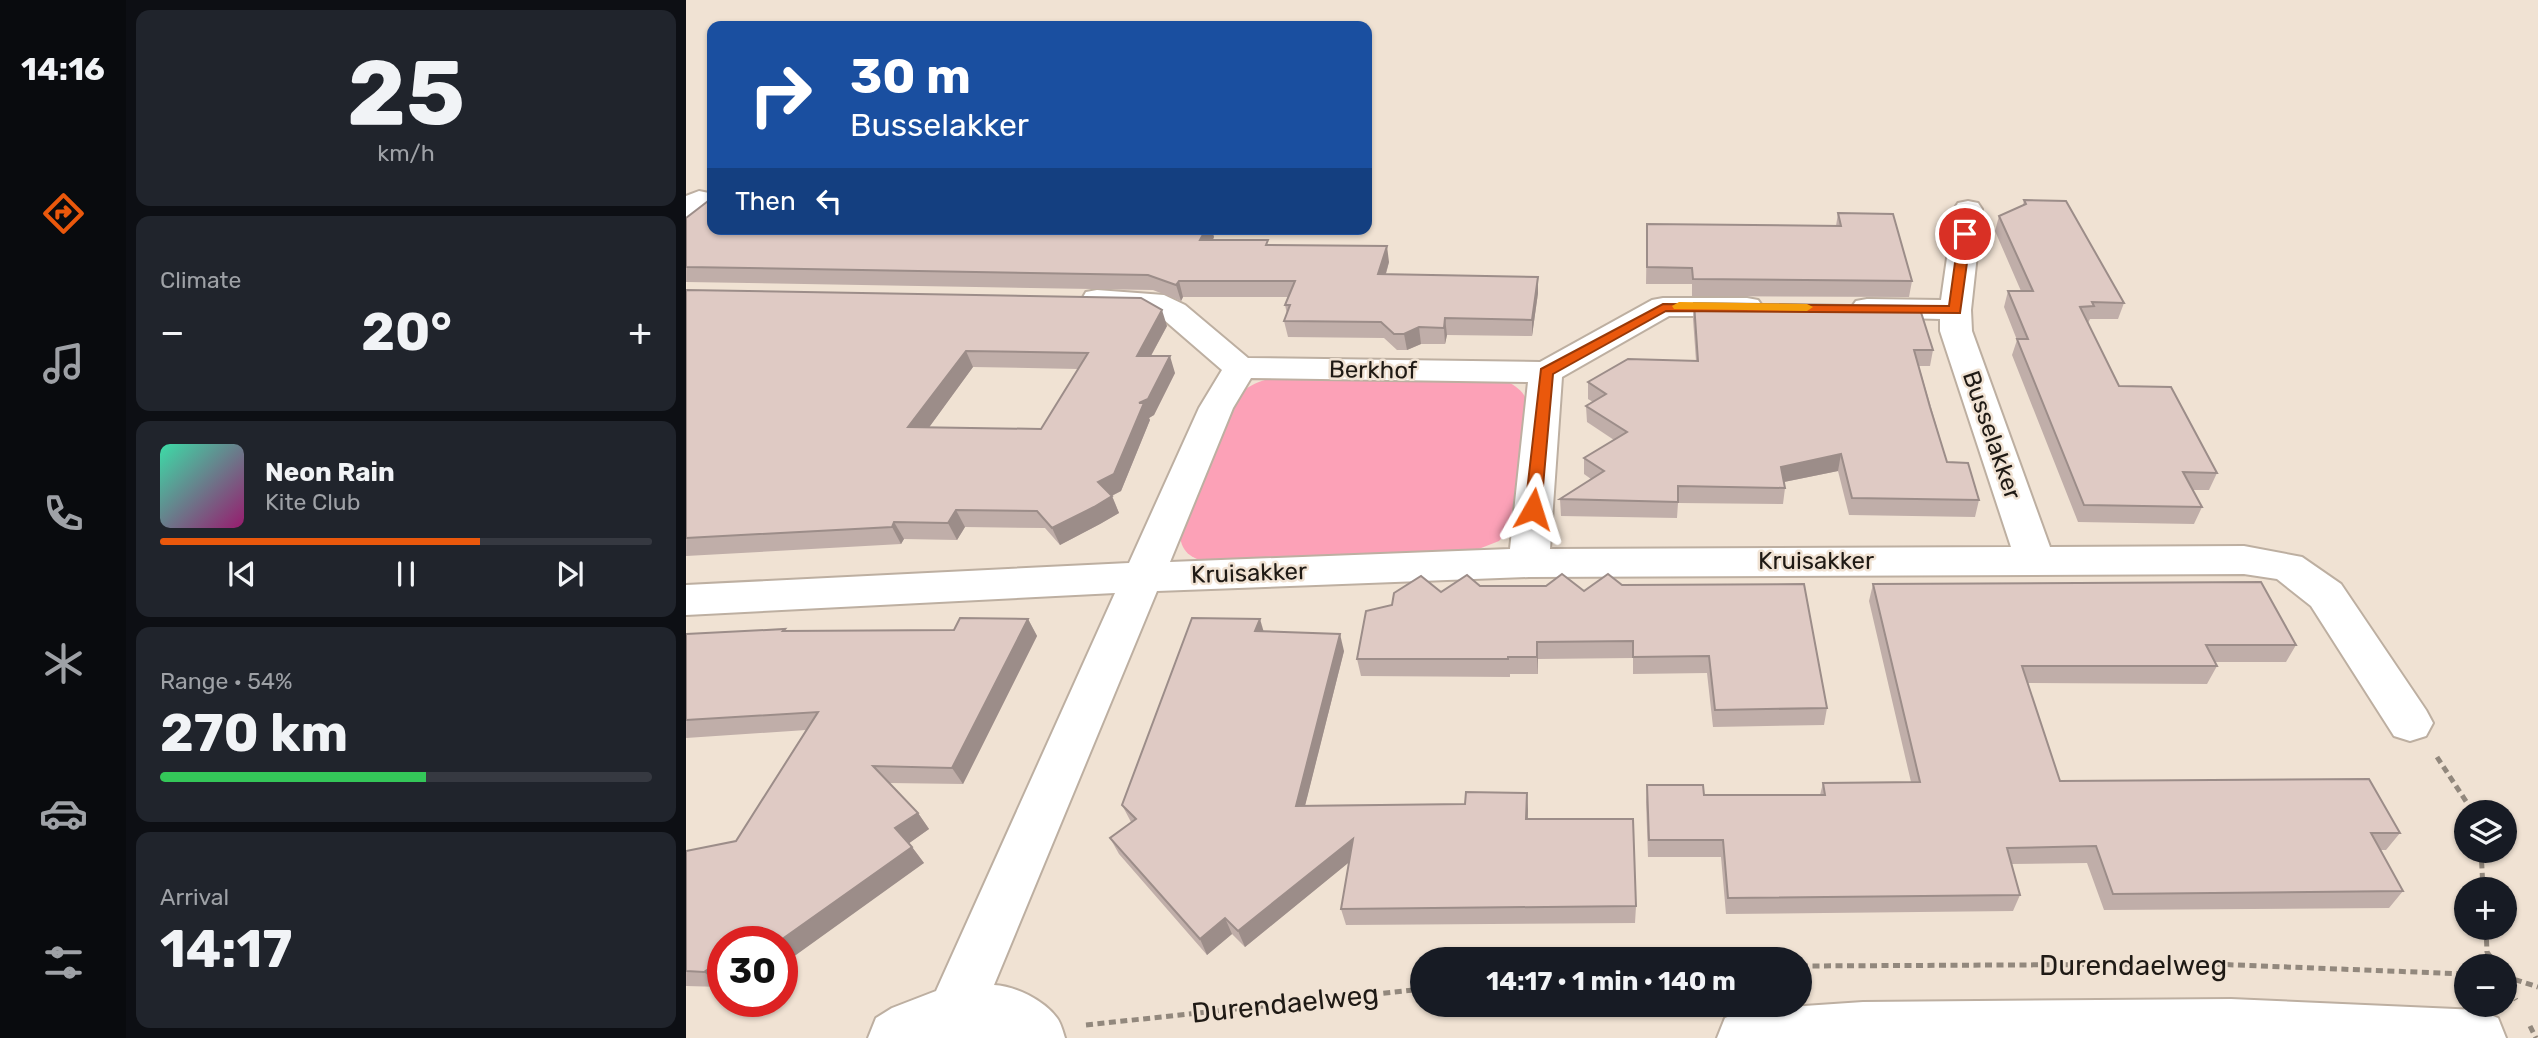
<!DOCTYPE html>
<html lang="en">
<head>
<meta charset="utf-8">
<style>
  :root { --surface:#171b24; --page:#20242c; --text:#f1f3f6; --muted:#9ea1a6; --line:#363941; --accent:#ea580c }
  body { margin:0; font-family:Rubik,sans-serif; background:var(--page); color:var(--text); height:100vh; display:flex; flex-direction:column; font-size:26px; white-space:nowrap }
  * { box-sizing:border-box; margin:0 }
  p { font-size:23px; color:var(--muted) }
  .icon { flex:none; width:38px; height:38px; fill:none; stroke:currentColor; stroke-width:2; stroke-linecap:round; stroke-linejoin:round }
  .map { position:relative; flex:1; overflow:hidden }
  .sheet { display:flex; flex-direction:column; gap:10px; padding:10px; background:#0d0f14; width:560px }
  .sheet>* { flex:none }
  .hud { position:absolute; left:21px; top:21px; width:665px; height:214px; border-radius:14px; box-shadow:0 2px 5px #0004; background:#1a4fa0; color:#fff; overflow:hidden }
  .tools { position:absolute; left:1768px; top:800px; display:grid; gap:14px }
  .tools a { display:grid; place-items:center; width:63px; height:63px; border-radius:50%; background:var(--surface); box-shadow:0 2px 5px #0004; font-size:35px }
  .speed { position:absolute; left:21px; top:926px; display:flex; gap:14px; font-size:35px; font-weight:700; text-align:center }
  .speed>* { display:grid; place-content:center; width:91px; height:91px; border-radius:50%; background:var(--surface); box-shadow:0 2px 5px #0004; line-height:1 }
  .speed .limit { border:10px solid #d22; background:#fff; color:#111 }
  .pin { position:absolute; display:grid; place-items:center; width:60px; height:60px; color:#fff; margin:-30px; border:4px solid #fff; border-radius:50%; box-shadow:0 2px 7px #0007 }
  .me { position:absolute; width:77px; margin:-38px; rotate:6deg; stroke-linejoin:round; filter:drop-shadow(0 0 5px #0008) }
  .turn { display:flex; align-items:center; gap:24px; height:147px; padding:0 28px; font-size:32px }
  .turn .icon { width:91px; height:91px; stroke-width:2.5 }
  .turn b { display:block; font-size:49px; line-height:60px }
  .then { display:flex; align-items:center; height:66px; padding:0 28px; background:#0003; gap:14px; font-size:26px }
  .big { font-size:52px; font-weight:700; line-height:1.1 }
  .sheet .widget { flex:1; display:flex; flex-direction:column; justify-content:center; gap:10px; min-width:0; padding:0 24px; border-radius:14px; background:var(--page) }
  .sheet .dial { align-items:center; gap:0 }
  .dial b { font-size:91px; line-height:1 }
  .song { display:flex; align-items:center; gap:21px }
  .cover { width:84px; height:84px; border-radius:10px; background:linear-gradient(135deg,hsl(160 70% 55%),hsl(320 70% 35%)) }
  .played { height:7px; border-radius:4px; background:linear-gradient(90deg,var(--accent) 65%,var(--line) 65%) }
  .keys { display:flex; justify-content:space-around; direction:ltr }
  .heat { display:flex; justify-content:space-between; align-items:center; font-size:38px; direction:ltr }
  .charge { height:10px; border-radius:5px; background:linear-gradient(90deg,#34c759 54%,var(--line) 0) }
  .trip { position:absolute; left:724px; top:947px; width:402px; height:70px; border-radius:35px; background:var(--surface); box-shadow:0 2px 5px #0004; font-weight:700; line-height:70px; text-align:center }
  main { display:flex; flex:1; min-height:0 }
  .tabs { display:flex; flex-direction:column; width:126px; justify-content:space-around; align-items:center; background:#090b0e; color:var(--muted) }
  .tabs .icon { width:49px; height:49px }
  .tabs .selected { color:var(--accent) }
  .tabs b { font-size:32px; color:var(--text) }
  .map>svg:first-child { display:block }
  .green { fill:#fca1b7 }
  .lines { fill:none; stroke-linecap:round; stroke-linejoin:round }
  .minor-casing { stroke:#bdafa1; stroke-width:4 }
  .path { stroke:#92887d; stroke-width:5; stroke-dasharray:7 4.5; stroke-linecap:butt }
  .minor { fill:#fff; fill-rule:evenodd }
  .wall { fill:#c0aea9; fill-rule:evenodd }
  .shaded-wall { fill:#9c8d89 }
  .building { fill:#dfcac4; stroke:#9c8d89; stroke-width:2; fill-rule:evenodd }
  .route { fill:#ea580c; stroke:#983908; stroke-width:2 }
  .slow { fill:#f59e0b }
  .labels { text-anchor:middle; stroke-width:5; stroke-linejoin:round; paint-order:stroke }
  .street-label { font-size:24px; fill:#1f1a15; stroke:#f0e2d3 }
  .near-street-label { font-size:28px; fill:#1f1a15; stroke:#f0e2d3 }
</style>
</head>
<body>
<main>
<nav class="tabs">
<b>14:16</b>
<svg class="icon selected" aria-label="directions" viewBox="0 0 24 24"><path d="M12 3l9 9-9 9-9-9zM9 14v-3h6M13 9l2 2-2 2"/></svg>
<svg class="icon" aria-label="music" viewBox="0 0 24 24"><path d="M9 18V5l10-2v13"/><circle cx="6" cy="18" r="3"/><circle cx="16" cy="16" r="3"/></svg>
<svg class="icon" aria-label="phone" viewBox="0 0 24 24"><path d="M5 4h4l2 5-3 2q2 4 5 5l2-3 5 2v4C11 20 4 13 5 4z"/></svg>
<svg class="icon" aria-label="climate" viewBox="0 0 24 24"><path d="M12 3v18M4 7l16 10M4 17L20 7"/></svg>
<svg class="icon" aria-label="car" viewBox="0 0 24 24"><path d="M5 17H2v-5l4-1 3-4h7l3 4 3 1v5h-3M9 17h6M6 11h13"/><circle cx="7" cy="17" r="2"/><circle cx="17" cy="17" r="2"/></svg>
<svg class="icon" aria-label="filters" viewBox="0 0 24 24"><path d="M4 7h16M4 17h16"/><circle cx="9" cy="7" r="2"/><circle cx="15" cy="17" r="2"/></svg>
</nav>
<section class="sheet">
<div class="widget dial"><b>25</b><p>km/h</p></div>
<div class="widget"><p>Climate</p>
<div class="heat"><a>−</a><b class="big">20°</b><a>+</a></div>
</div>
<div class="widget">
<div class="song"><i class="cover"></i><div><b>Neon Rain</b><p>Kite Club</p></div></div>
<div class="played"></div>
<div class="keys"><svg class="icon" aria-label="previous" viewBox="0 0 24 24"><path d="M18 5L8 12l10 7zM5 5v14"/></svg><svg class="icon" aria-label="pause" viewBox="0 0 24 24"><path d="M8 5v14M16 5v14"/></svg><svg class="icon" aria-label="next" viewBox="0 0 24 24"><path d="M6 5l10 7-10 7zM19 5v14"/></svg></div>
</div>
<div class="widget"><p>Range · 54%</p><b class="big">270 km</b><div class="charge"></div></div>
<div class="widget"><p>Arrival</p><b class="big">14:17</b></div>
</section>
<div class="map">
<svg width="1852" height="1038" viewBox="0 0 1852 1038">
  <rect width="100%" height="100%" fill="#f0e2d3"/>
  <path class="green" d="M 601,376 L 820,381 C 832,387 838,392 843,405 L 827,525 L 813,541 L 785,552 L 522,562 C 505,559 494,551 494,533 L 552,394 C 568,382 581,378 601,376 Z"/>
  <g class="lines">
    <g class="minor-casing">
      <g id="minor">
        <path d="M 13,191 L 23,193 L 26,200 L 10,215 L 0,217 L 0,196 Z"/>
        <path d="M 1282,201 L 1292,203 L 1296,209 L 1285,310 L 1286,331 L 1364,547 L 1558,546 L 1616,557 L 1655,584 L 1740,710 L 1747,723 L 1740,736 L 1724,741 L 1708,736 L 1625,606 L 1591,579 L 1558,574 L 843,577 L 471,591 L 308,985 C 329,986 358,1000 371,1018 C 375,1023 377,1032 379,1038 L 182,1038 L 190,1018 L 206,1008 L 250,991 L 429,593 L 0,615 L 0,585 L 443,563 L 513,408 L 536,370 L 477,319 L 461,311 L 400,306 L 396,299 L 400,292 L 411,290 L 478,295 L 499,305 L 562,358 L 854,362 L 966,300 L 977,298 L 1061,298 L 1072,300 L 1077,307 L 1072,314 L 1061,316 L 983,316 L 876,377 L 864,549 L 1325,547 L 1254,331 L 1254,319 L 1181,317 L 1170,315 L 1165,308 L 1170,301 L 1181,299 L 1255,300 L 1268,209 L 1272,203 ZM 565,378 L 842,382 L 824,549 L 484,562 L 547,408 Z"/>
        <path d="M 1545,999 L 1792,1010 L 1812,1018 L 1820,1038 L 1031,1038 L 1039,1018 L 1059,1010 L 1177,1002 Z"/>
      </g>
    </g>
    <g class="path">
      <path d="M 1751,757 L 1787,812"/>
      <path d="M 1795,850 L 1797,889"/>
      <path d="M 1800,928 L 1801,952 L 1811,966"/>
      <path d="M 1115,966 L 1525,964 L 1780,974"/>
      <path d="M 1818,976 L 1852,987"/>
      <path d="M 1818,979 L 1830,1000"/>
      <path d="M 400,1025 L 737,989"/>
      <path d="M 1844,1026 L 1850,1038"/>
    </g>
    <use href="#minor" class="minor"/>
  </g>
  <g class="wall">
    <path d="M 1338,200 L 1438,303 L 1432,319 L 1404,319 L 1402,323 L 1433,386 L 1531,473 L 1523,490 L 1507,490 L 1516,507 L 1508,524 L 1392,522 L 1326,355 L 1331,340 L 1318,307 L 1322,291 L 1335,291 L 1309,231 L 1313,216 L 1337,205 Z"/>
    <path d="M 1152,213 L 1226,281 L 1223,297 L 1006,296 L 1006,284 L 960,284 L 961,224 L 1150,226 Z"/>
    <path d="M 0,218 L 26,229 L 528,237 L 527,240 L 584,245 L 703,262 L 700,274 L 852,293 L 846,336 L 761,335 L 759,344 L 735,344 L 721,350 L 711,350 L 698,338 L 602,337 L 598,321 L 601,314 L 599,305 L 602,297 L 497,297 L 495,301 L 467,290 L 0,282 Z"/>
    <path d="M 0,290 L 481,326 L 465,356 L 489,373 L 468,415 L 463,418 L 464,420 L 435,491 L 426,496 L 433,513 L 414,524 L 374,545 L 359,528 L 279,527 L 271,540 L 218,539 L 215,544 L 0,556 ZM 287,367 L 392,369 L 355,429 L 243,427 Z"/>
    <path d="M 1008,303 L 1247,350 L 1244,366 L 1233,366 L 1261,462 L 1293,500 L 1289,517 L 1163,515 L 1152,471 L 1098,482 L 1099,488 L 1097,504 L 992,503 L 991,518 L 875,516 L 874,499 L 905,479 L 898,474 L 898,458 L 928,440 L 901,422 L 900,406 L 907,402 L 902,399 L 902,382 L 1010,361 L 1007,319 Z"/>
    <path d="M 1187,584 L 1610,645 L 1600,662 L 1528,662 L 1531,666 L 1521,684 L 1342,683 L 1374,781 L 1714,833 L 1700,850 L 1694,850 L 1717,891 L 1703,908 L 1418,910 L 1401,863 L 1325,864 L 1334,895 L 1327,911 L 1040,914 L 1035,857 L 962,857 L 960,802 L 961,785 L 1018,795 L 1134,795 L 1137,783 L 1225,782 L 1183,601 Z"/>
    <path d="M 936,585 L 1141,708 L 1138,725 L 1027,727 L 1021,673 L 947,674 L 947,658 L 852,659 L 852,674 L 824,674 L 824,677 L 675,676 L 671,659 L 706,605 L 755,592 L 794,586 L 898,591 Z"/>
    <path d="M 342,619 L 351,636 L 277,784 L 203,783 L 232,813 L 243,829 L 223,843 L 238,863 L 37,942 L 37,986 L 36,987 L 0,986 L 0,851 L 50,841 L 120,730 L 0,738 L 0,634 L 99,629 L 101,631 L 268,630 Z"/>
    <path d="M 578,631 L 658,651 L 619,805 L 779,804 L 841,793 L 842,819 L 950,906 L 949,923 L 660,925 L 655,909 L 663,862 L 559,947 L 546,934 L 521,955 L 433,854 L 424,838 L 445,822 L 436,805 Z"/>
  </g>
  <g class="shaded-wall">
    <path d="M 520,229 L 526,229 L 528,237 L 518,256 L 514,240 Z"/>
    <path d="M 701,246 L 703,262 L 695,290 L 692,274 Z"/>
    <path d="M 852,277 L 852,293 L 846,336 L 846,320 Z"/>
    <path d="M 493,281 L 497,297 L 495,301 L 490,285 Z"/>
    <path d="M 476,310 L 481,326 L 456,372 L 451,356 Z"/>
    <path d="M 759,318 L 761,335 L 759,344 L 758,328 Z"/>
    <path d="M 733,327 L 735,344 L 721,350 L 718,334 Z"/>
    <path d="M 280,351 L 287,367 L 231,444 L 222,427 Z"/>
    <path d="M 484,356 L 489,373 L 468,415 L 463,418 L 464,420 L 435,491 L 419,499 L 412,482 L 453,403 Z"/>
    <path d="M 1155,454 L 1152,471 L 1093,483 L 1095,467 Z"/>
    <path d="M 426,496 L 433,513 L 414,524 L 374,545 L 366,528 Z"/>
    <path d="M 270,510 L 279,527 L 271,540 L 262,523 Z"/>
    <path d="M 208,522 L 218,539 L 215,544 L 206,527 Z"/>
    <path d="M 342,619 L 351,636 L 277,784 L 266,768 Z"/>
    <path d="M 574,619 L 579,636 L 569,631 Z"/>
    <path d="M 654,634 L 658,651 L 615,822 L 610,806 Z"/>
    <path d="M 851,642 L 852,659 L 852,674 L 851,657 Z"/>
    <path d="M 841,793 L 842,810 L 841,836 L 840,819 Z"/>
    <path d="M 232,813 L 243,829 L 222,844 L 209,828 Z"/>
    <path d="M 667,839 L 672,855 L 559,947 L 552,931 Z"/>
    <path d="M 226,847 L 238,863 L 96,965 L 96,942 L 92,942 Z"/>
    <path d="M 539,918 L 546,934 L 521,955 L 514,939 Z"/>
    <path d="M 37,959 L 37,986 L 36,987 L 18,972 Z"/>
  </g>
  <g class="building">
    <path d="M 26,198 L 26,229 L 520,229 L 514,240 L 582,240 L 580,245 L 701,246 L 692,274 L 852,277 L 846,320 L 759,318 L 758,328 L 733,327 L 718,334 L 708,334 L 695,322 L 598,321 L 604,305 L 599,305 L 609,281 L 493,281 L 490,285 L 462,275 L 0,267 L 0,218 Z"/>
    <path d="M 1338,200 L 1380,201 L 1438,303 L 1406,302 L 1408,306 L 1394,307 L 1433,386 L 1485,387 L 1531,473 L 1497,472 L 1516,507 L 1398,505 L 1331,339 L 1342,339 L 1322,291 L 1347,291 L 1313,216 L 1340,204 Z"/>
    <path d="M 1152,213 L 1207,214 L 1226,281 L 1007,279 L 1006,268 L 961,267 L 961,224 L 1155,226 Z"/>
    <path d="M 0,290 L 455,298 L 476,310 L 451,356 L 484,356 L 462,399 L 453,403 L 458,403 L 428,474 L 412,482 L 426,496 L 408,507 L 366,528 L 351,511 L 270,510 L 262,523 L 208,522 L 206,527 L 0,538 ZM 280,351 L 402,353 L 355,429 L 222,427 Z"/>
    <path d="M 1008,303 L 1233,306 L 1247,350 L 1228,350 L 1244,407 L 1261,462 L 1282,463 L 1293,500 L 1166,498 L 1155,454 L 1095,467 L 1099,488 L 992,486 L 992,502 L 874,499 L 918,471 L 898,458 L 941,432 L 900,406 L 920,394 L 902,382 L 942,359 L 1012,361 Z"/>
    <path d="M 876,574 L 898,591 L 922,574 L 936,585 L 1118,584 L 1141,708 L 1029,710 L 1023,656 L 947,657 L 947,641 L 851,642 L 851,657 L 822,657 L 822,659 L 671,659 L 680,611 L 706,605 L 708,593 L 735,576 L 755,592 L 781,575 L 794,586 L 860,586 Z"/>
    <path d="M 1575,582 L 1610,645 L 1520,645 L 1531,666 L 1336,666 L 1374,781 L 1683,779 L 1714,833 L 1685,833 L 1717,891 L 1427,894 L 1410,846 L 1321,848 L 1334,895 L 1042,898 L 1037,840 L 963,840 L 961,785 L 1017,785 L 1018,795 L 1139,795 L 1137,783 L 1234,782 L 1187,584 Z"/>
    <path d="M 274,618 L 342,619 L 266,768 L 187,766 L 232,813 L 209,828 L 226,847 L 92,942 L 37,942 L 37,959 L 18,972 L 0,971 L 0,851 L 50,841 L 132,712 L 0,720 L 0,634 L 99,629 L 97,631 L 268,630 Z"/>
    <path d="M 506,618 L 574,619 L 569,631 L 654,634 L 610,806 L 779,804 L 780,792 L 841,793 L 840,819 L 947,819 L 950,906 L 655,909 L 667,839 L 552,931 L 539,918 L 514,939 L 424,838 L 450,819 L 436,805 Z"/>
  </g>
  <path class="route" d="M 1279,231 L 1285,234 L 1274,313 L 980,311 L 867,374 L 855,509 L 852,513 L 841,513 L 839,509 L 855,369 L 977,304 L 1263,306 L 1273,234 Z"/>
  <path class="slow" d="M 993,302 L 1121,304 L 1127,307 L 1121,311 L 988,309 L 986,306 Z"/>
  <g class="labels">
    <g class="street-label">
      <text transform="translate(687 370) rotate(1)" y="8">Berkhof</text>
      <text transform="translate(1306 435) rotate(71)" y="8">Busselakker</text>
      <text x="1130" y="569">Kruisakker</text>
      <text transform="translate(563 573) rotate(-2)" y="8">Kruisakker</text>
    </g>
    <g class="near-street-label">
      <text x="1447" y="975">Durendaelweg</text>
      <text transform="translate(599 1003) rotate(-6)" y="10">Durendaelweg</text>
    </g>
  </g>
</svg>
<div class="tools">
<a><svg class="icon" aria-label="layers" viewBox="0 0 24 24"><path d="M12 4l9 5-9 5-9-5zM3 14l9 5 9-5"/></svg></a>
<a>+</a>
<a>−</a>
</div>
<div class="speed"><div class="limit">30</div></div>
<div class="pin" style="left:1279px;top:234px;background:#d93025"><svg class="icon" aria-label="arrive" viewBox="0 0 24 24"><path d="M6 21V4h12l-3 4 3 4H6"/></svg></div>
<svg class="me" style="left:847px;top:509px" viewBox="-20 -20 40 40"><path d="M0-17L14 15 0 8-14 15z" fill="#ea580c" stroke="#fff" stroke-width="4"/></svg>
<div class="trip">14:17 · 1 min · 140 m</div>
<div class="hud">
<div class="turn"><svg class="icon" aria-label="right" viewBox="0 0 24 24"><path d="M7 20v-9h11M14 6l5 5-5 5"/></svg><div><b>30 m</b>Busselakker</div></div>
<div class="then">Then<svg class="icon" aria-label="left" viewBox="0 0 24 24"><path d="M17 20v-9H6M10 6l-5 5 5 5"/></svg></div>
</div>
</div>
</main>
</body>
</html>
